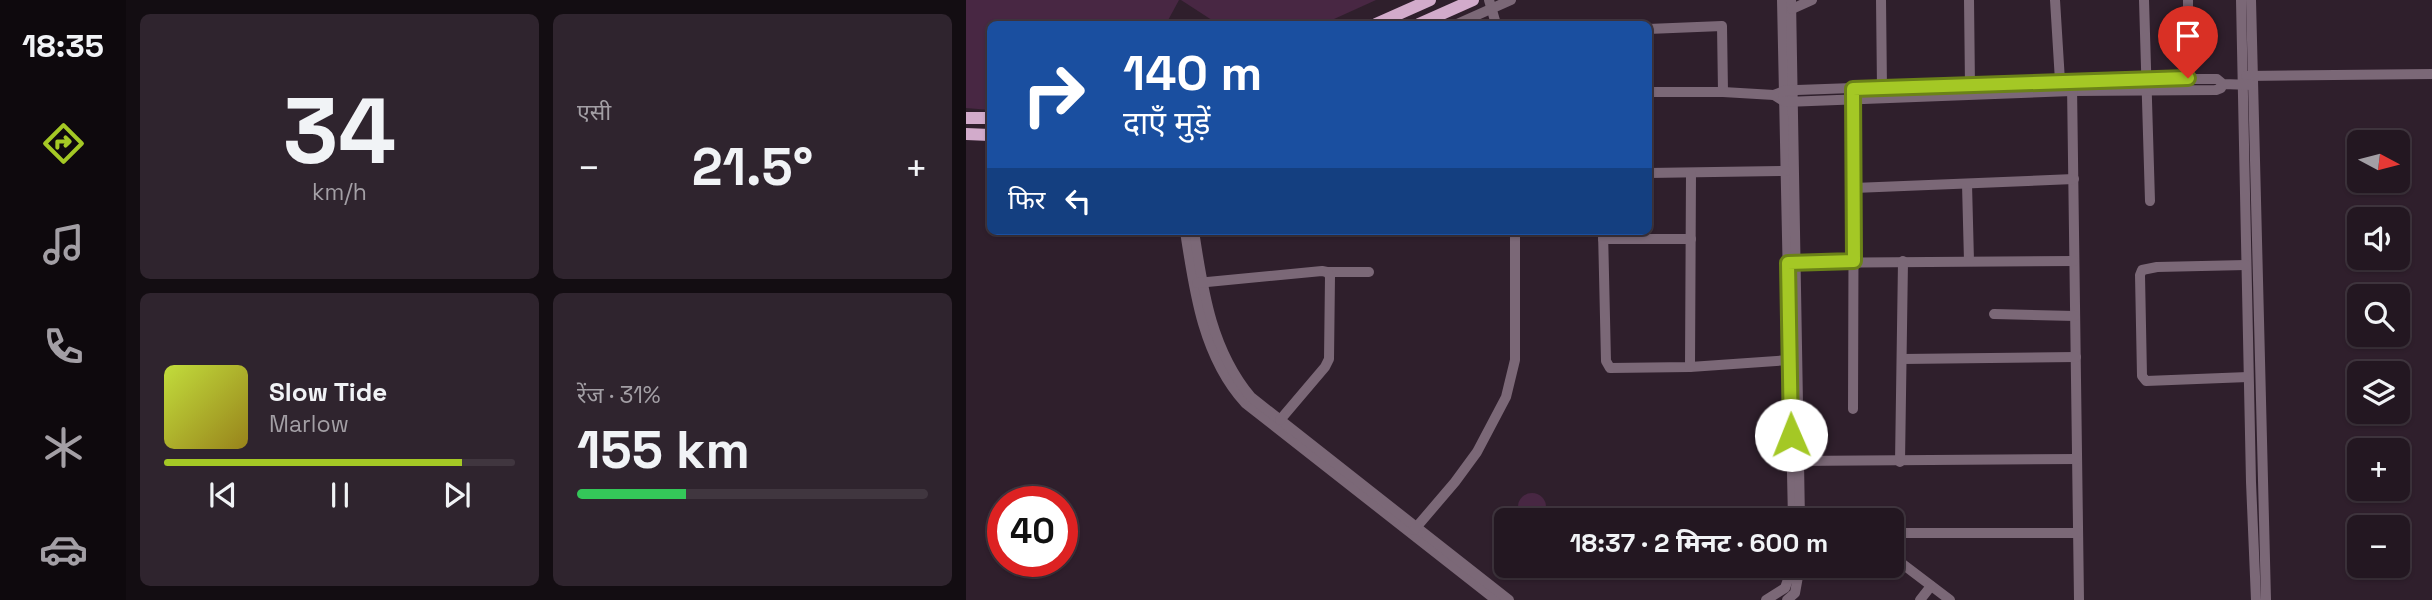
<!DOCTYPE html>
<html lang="hi">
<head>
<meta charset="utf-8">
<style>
  :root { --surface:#231721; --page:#2f242e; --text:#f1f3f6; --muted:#a39fa5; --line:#40363f; --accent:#a4c825 }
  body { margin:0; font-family:"Space Grotesk","Noto Sans Devanagari",sans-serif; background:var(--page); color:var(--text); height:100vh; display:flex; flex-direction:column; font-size:26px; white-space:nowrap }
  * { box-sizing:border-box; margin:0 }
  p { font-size:23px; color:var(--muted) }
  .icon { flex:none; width:38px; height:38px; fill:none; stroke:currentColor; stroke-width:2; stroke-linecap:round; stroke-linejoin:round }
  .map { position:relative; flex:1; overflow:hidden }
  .side { display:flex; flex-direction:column; gap:14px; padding:14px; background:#130d12; width:840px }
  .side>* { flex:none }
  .guide { position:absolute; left:21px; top:21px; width:665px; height:214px; border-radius:10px; box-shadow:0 2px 5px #0004,0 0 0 2px var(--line); background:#1a4fa0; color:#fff; overflow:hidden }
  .needle { width:46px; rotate:97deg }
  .controls { position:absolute; left:1381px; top:130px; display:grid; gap:14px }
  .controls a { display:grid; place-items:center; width:63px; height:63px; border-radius:10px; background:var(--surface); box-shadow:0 2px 5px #0004,0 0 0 2px var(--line); font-size:35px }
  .speed { position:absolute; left:21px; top:486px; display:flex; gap:14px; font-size:35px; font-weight:700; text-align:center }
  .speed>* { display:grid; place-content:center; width:91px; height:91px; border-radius:50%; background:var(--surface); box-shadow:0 2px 5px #0004,0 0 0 2px var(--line); line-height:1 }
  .speed .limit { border:10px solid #d22; background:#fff; color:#111 }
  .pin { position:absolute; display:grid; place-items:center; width:60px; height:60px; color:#fff; margin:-72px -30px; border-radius:50% 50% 50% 0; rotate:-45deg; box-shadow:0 0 7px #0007 }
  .pin .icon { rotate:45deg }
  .me { position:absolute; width:77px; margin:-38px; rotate:359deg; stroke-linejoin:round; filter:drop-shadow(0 0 5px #0008) }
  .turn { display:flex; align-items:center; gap:24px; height:147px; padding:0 21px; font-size:32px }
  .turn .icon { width:91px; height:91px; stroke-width:2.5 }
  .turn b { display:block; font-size:49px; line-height:60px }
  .then { display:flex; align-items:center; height:66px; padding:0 21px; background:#0003; gap:14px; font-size:26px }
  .big { font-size:52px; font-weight:700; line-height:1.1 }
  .side .tile { flex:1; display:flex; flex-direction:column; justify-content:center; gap:10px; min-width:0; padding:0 24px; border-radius:10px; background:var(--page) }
  .side .dial { align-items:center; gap:0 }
  .dial b { font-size:91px; line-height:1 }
  .song { display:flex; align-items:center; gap:21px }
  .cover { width:84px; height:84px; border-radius:10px; background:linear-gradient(135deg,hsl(70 70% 55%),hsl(50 70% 35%)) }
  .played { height:7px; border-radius:4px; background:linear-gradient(90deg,var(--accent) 85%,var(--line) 85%) }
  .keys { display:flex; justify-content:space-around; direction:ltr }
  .heat { display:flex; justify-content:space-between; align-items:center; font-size:38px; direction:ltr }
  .charge { height:10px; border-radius:5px; background:linear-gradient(90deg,#34c759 31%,var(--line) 0) }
  .side .tiles { flex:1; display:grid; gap:14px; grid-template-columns:repeat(2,1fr) }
  .trip { position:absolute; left:528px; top:508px; width:410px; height:70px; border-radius:10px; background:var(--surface); box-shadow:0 2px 5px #0004,0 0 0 2px var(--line); font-weight:700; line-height:70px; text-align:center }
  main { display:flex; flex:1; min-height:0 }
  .tabs { display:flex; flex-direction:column; width:126px; justify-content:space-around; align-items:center; background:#0e090d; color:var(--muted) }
  .tabs .icon { width:49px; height:49px }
  .tabs .selected { color:var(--accent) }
  .tabs b { font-size:32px; color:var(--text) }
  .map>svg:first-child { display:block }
  .green { fill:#482743 }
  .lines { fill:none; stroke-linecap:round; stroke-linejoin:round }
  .minor { stroke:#7b6877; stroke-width:10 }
  .major { stroke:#d2abcb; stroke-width:12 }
  .route-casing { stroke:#6b8218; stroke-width:18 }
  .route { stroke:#a4c825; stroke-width:12 }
</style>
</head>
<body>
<main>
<nav class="tabs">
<b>18:35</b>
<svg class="icon selected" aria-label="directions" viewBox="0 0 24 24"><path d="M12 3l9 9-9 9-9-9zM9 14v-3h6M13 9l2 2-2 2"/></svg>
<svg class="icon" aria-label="music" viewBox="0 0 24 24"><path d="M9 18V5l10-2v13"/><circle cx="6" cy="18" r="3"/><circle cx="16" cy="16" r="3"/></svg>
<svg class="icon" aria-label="phone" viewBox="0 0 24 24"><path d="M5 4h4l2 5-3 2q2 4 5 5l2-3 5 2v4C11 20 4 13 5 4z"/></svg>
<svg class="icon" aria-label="climate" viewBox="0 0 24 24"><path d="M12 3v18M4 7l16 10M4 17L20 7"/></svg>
<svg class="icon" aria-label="car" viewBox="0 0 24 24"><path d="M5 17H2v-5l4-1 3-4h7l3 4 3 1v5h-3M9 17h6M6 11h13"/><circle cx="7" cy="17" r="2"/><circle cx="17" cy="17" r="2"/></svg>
</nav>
<section class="side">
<div class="tiles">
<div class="tile dial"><b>34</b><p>km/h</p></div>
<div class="tile"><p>एसी</p>
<div class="heat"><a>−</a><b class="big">21.5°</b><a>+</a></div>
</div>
<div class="tile">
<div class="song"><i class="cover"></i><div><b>Slow Tide</b><p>Marlow</p></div></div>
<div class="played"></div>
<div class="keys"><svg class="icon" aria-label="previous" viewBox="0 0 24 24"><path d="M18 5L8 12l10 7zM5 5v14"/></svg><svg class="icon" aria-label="pause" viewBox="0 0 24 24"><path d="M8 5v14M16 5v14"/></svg><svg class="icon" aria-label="next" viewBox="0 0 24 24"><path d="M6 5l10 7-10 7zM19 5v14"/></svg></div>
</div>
<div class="tile"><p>रेंज · 31%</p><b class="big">155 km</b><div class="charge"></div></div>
</div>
</section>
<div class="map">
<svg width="1466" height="600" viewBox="0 0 1466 600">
  <rect width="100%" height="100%" fill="#2f1f2c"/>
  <g class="green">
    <path d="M 0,0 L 213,0 L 200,24 L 24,24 L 24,110 L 0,108 Z"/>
    <path d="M 215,0 L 410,0 L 357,24 L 252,24 Z"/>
    <circle cx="566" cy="507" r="14"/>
  </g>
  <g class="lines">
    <g class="minor">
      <path d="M 523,0 L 530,24"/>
      <path d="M 816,0 L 827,520"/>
      <path d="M 825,0 L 834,520"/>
      <path d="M 915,0 L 916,88"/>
      <path d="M 1003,0 L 1004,86"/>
      <path d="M 1089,0 L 1094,81"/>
      <path d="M 1178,0 L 1184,201"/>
      <path d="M 1222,0 L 1222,78"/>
      <path d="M 1275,0 L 1285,482 L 1290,600"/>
      <path d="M 1285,0 L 1300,600"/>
      <path d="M 826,9 L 846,0"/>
      <path d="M 491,24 L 545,0"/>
      <path d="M 682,29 L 756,26 L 757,92"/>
      <path d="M 1280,76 L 1466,74"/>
      <path d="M 1257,84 L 1255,88 L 1250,90 L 1106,91 L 819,102 L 808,95 L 818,91 L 831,90 L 1134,79 L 1251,79 L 1257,84 L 1286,85"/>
      <path d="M 1106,85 L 1113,600"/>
      <path d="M 682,92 L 757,92 L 808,95"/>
      <path d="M 682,173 L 820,171"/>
      <path d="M 1001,184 L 1003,261"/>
      <path d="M 888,188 L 1108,179"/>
      <path d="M 219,231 C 228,291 237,357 279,403 L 530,600"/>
      <path d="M 228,231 C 237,290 245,349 285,397 L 543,600"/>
      <path d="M 637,231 L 640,361 L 644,368 L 724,367 L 824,360"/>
      <path d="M 637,239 L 725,239"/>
      <path d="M 823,263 L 1108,261"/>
      <path d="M 1280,265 L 1191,267 L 1176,270 L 1174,275 L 1176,376 L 1180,381 L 1282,377"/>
      <path d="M 361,272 L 403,272"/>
      <path d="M 231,283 L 356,271 L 361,272 L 364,276 L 363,359 L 359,367 L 314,420"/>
      <path d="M 1028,314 L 1109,316"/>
      <path d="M 936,359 L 1110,357"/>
      <path d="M 724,367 L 725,173"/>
      <path d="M 887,409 L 888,97"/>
      <path d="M 826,461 L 1111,459"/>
      <path d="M 934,462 L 937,261"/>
      <path d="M 448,530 L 489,482 L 511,452 L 540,397 L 549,360 L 549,231"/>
      <path d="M 926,533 L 1112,533"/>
      <path d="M 926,556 L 984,600"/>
      <path d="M 800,600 L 819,588 L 827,565"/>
      <path d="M 821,600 L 829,593 L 834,565"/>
      <path d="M 954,600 L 965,586"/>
    </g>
    <g class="major">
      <path d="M 410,24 L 464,0"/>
      <path d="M 453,24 L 507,0"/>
      <path d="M 0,118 L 24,118"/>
      <path d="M 0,134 L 24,135"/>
    </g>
  </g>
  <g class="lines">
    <g class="route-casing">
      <path id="route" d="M 825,435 L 822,263 L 888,261 L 887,89 L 1222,78"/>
    </g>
    <use href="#route" class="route"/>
  </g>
</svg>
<div class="controls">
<a><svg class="needle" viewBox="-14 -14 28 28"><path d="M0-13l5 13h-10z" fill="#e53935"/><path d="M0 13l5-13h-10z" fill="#a39fa5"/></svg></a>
<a><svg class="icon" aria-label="sound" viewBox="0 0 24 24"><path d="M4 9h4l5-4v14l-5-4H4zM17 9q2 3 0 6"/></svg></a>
<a><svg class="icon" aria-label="search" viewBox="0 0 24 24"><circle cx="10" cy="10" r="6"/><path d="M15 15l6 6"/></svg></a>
<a><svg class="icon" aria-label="layers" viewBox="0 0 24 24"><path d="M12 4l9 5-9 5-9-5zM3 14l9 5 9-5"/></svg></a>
<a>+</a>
<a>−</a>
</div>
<div class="speed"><div class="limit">40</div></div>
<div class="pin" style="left:1222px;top:78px;background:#d93025"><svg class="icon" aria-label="arrive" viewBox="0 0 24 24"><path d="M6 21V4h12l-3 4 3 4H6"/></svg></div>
<svg class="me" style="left:825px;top:435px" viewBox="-20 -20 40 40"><circle r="19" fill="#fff"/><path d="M0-13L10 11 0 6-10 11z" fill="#a4c825"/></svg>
<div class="trip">18:37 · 2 मिनट · 600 m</div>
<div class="guide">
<div class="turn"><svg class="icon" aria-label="right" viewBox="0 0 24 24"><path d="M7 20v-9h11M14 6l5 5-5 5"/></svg><div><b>140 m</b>दाएँ मुड़ें</div></div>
<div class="then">फिर<svg class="icon" aria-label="left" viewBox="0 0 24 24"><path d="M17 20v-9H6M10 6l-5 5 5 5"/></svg></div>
</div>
</div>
</main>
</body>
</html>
